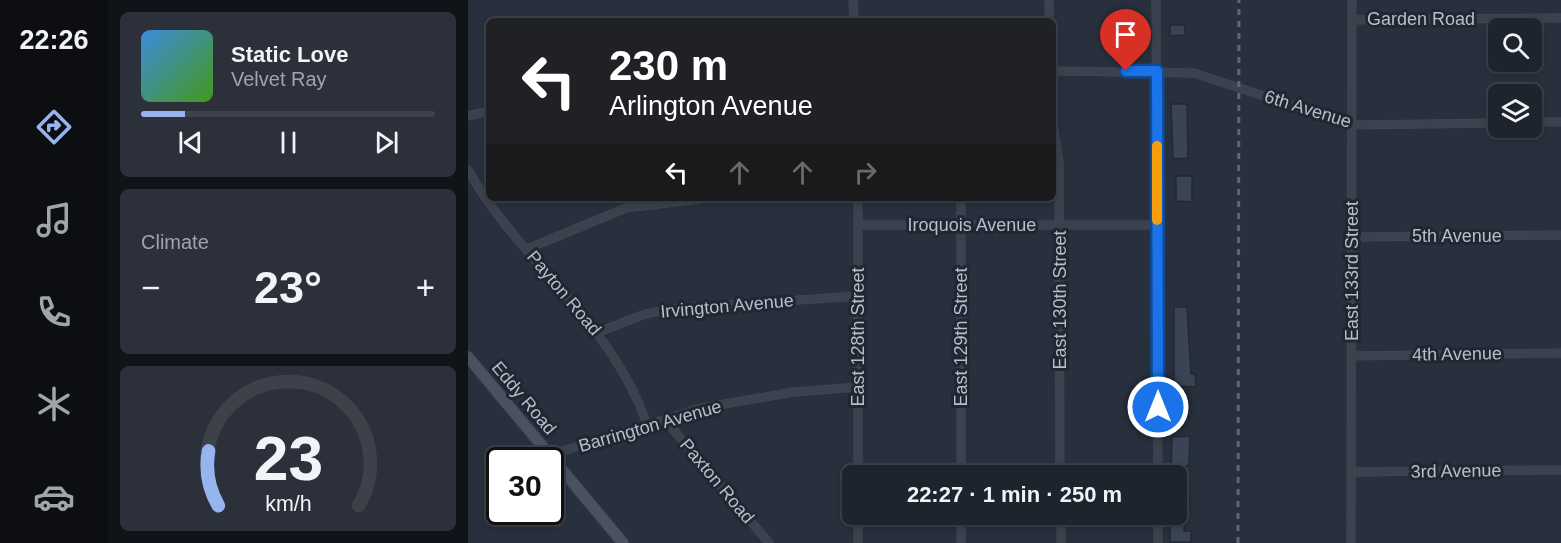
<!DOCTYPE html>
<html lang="en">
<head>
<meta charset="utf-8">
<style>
  :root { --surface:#1e242e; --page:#2b303a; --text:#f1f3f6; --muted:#a1a4aa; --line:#3c414a; --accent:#96b5ef }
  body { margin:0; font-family:Arial,sans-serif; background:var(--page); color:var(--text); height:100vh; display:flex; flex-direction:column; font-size:22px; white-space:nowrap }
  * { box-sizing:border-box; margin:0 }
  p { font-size:20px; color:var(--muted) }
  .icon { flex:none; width:33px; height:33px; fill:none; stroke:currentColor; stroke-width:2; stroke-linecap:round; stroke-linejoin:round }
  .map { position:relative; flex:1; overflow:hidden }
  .sheet { display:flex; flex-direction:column; gap:12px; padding:12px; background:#101419; width:360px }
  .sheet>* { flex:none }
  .banner { position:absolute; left:18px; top:18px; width:570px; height:183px; border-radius:9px; box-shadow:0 3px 9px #0003,0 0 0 2px var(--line); background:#202124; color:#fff; overflow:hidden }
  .fabs { position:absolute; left:1020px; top:18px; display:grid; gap:12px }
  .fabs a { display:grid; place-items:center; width:54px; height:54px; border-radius:9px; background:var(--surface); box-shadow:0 3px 9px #0003,0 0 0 2px var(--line); font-size:30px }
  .speed { position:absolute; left:18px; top:447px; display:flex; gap:12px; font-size:30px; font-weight:700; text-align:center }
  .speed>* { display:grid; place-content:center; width:78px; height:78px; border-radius:50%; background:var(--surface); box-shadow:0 3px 9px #0003,0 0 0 2px var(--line); line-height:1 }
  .speed .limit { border:3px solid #111; border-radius:9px; background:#fff; color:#111 }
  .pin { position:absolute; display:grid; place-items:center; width:51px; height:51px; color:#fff; margin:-62px -26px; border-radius:50% 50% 50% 0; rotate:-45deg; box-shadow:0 0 6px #0007 }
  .pin .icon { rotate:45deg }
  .me { position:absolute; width:66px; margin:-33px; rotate:0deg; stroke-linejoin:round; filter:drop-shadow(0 0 4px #0008) }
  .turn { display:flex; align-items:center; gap:21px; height:126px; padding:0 24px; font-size:27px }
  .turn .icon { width:78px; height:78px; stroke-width:2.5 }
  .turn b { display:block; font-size:42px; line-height:51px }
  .lanes { display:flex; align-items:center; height:57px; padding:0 24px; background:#0003; justify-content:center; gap:30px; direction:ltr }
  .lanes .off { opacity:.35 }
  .big { font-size:45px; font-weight:700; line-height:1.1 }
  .sheet .widget { flex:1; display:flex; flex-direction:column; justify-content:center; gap:9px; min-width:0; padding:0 21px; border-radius:9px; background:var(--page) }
  .sheet .dial { align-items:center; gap:0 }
  .dial svg { height:156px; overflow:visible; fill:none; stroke:var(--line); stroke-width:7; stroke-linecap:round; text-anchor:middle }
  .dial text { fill:var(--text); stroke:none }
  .song { display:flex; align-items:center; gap:18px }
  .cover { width:72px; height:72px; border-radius:9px; background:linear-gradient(135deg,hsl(210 70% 55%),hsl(100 70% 35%)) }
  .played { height:6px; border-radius:3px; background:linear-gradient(90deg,var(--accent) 15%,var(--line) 15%) }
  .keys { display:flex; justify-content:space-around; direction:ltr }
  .heat { display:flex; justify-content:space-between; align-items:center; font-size:33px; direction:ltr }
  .trip { position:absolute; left:374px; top:465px; width:345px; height:60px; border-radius:9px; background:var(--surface); box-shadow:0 3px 9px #0003,0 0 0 2px var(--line); font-weight:700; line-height:60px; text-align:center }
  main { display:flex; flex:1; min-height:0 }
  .menu { display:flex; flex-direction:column; width:108px; justify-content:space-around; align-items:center; background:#0c0e12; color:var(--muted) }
  .menu .icon { width:42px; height:42px }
  .menu .active { color:var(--accent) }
  .menu b { font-size:27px; color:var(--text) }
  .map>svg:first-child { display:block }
  .building { fill:#3a4454; stroke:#222935; stroke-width:1.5 }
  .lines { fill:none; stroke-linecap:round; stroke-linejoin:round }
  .street-casing { stroke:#454b57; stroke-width:9 }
  .secondary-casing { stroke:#454b57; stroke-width:12 }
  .street { stroke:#3b424e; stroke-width:8 }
  .secondary { stroke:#4a5161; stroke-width:10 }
  .rail { stroke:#5e6675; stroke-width:3; stroke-dasharray:6 6; stroke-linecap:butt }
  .route-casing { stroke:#114b97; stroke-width:15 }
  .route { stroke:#1a73e8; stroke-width:10 }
  .slow { stroke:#f59e0b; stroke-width:10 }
  .labels { text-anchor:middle; stroke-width:6; stroke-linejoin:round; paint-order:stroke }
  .street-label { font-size:18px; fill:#b8bec9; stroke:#202733 }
</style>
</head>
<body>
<main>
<nav class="menu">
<b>22:26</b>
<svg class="icon active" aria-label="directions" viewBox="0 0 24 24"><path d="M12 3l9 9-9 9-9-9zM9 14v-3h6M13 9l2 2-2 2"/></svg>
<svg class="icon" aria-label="music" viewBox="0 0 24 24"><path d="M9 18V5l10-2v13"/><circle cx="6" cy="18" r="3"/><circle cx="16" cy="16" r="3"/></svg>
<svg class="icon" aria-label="phone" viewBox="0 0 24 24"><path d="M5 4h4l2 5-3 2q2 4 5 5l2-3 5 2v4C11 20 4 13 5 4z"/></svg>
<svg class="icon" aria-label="climate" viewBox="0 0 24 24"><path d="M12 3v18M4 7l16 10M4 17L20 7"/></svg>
<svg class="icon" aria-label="car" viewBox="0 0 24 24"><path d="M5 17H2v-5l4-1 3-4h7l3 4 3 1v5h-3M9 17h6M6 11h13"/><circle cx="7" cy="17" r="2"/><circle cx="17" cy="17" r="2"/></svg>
</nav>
<section class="sheet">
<div class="widget">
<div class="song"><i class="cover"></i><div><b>Static Love</b><p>Velvet Ray</p></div></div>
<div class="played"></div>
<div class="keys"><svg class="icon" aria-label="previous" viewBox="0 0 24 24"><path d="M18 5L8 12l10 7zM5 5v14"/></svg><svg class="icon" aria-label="pause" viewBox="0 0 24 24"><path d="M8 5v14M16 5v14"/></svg><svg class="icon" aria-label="next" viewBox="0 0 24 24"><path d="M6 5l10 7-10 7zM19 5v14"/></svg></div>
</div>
<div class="widget"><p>Climate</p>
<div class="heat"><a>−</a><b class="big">23°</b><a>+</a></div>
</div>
<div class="widget dial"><svg viewBox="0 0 100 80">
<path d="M14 69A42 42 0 1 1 86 69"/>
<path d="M14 69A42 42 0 0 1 9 41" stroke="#96b5ef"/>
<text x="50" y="56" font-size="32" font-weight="700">23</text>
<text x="50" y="72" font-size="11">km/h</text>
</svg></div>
</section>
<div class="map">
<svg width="1093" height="543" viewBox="0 0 1093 543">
  <rect width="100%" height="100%" fill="#28303e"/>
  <g class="building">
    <path d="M 702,25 L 716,25 L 718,35 L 702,36 Z"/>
    <path d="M 703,104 L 719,104 L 720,158 L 705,159 Z"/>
    <path d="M 708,176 L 724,176 L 724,202 L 708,201 Z"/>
    <path d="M 706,307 L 719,307 L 723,374 L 727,374 L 728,387 L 706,386 Z"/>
    <path d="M 722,436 L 721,465 L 718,466 L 722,508 L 717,508 L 716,531 L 723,531 L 723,542 L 702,542 L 702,519 L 708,515 L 708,476 L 703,476 L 704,437 Z"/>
  </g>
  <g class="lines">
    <g class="street-casing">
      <g id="street">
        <path d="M 385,0 L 386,21"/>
        <path d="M 581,0 L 581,21"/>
        <path d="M 688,0 L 690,476"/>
        <path d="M 884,20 L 1093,18"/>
        <path d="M 585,71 L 726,73 L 884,125 L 1030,123"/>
        <path d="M 0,116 L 21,111"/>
        <path d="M 1064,122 L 1093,122"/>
        <path d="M 585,124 L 591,163 L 592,476"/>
        <path d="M 0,170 C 52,262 143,320 179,424"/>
        <path d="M 390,198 L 390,476"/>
        <path d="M 493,198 L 493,476"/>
        <path d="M 390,225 L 689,225"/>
        <path d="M 885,237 L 1093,235"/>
        <path d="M 59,249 L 158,208 L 240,198"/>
        <path d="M 131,332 L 177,314 L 211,308 L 390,296"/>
        <path d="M 884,356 L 1093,353"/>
        <path d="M 197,420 L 301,543"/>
        <path d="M 82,455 L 233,408 L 326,392 L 390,387"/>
        <path d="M 883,472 L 1093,470"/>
        <path d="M 390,514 L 390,543"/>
        <path d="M 493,514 L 493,543"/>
        <path d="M 593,514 L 593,543"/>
        <path d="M 690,514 L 690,543"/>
        <path d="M 883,543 L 884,0"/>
      </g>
    </g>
    <g class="secondary-casing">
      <path id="secondary" d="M 0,357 L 155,543"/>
    </g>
    <use href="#street" class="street"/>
    <use href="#secondary" class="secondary"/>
    <path class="rail" d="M 770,543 L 771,0"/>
  </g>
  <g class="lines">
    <g class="route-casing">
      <path id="route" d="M 658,71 L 689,71 L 690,407"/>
    </g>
    <use href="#route" class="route"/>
    <path class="slow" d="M 689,146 L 689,220"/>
  </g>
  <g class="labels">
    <g class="street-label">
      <text x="953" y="25">Garden Road</text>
      <text transform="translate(840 109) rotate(17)" y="6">6th Avenue</text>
      <text x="504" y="231">Iroquois Avenue</text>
      <text x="989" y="242">5th Avenue</text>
      <text transform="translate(884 271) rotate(-90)" y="6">East 133rd Street</text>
      <text transform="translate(96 293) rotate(50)" y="6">Payton Road</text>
      <text transform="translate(592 300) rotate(-90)" y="6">East 130th Street</text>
      <text transform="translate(259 306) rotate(-5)" y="6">Irvington Avenue</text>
      <text transform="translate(390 337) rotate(-90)" y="6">East 128th Street</text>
      <text transform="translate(493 337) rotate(-90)" y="6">East 129th Street</text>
      <text transform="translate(989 354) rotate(-1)" y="6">4th Avenue</text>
      <text transform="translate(56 398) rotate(50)" y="6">Eddy Road</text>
      <text transform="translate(182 426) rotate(-16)" y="6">Barrington Avenue</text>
      <text transform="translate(988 471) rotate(-1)" y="6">3rd Avenue</text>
      <text transform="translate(249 481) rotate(50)" y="6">Paxton Road</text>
    </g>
  </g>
</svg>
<div class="fabs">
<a><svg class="icon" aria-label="search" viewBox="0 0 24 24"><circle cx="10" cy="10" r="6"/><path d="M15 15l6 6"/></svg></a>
<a><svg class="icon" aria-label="layers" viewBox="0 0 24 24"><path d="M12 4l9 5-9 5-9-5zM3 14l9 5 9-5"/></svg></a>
</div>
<div class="speed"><div class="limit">30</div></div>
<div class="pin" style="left:658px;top:71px;background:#d93025"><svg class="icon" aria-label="arrive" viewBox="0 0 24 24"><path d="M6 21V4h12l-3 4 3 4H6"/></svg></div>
<svg class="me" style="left:690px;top:407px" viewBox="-20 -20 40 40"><circle r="17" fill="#1a73e8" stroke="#fff" stroke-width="3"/><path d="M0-11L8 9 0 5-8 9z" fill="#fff"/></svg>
<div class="trip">22:27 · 1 min · 250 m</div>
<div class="banner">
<div class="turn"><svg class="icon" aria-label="left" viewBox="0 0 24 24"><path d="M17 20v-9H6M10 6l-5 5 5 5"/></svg><div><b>230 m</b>Arlington Avenue</div></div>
<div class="lanes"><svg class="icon" aria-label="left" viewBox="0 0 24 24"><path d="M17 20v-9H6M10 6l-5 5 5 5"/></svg><svg class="icon off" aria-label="ahead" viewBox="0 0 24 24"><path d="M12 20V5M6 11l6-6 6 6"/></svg><svg class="icon off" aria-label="ahead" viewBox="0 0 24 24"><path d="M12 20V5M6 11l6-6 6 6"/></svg><svg class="icon off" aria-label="right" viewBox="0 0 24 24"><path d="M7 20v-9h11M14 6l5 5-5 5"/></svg></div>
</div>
</div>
</main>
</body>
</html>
